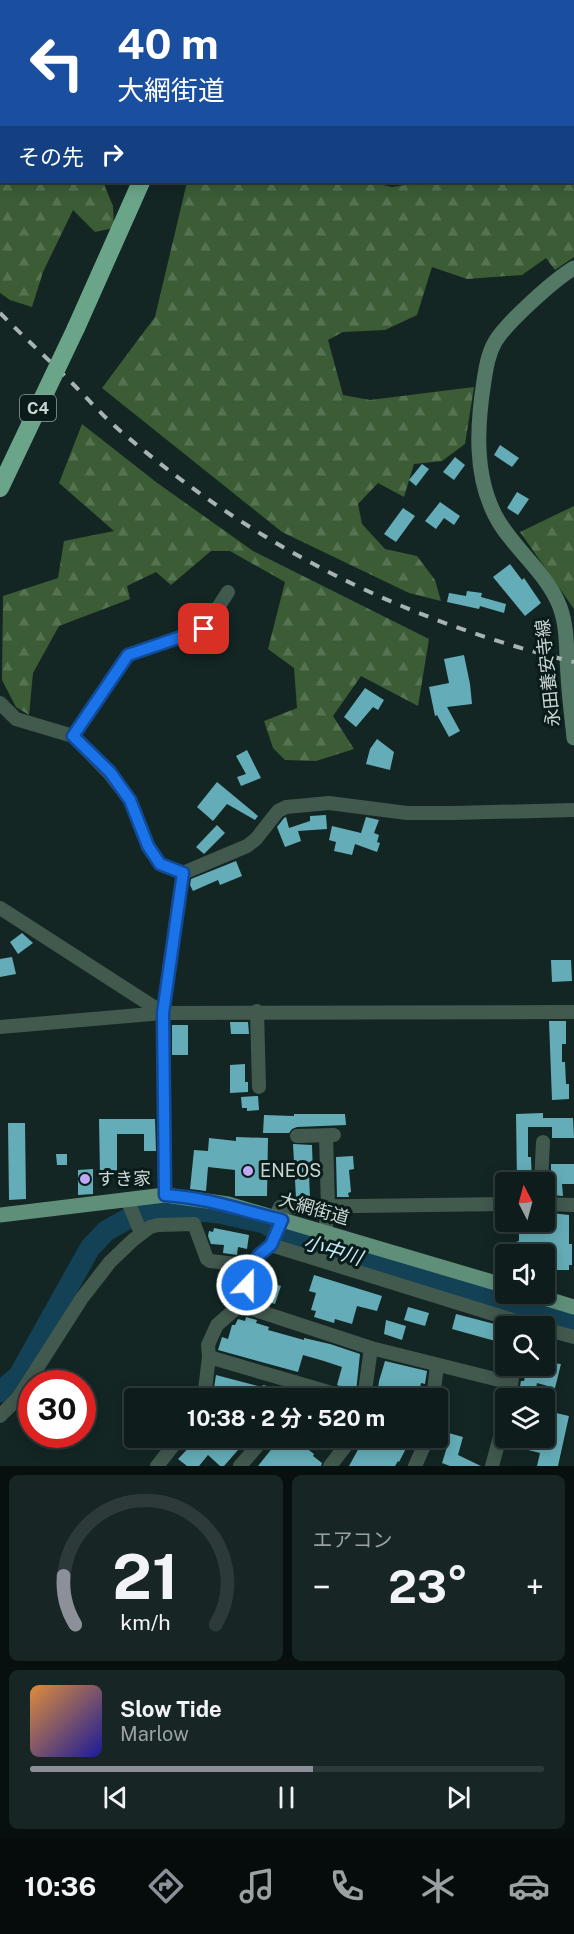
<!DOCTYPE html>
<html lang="ja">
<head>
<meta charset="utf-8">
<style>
  :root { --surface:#0e1c1b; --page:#172524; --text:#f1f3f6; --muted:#9ba1a3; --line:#2e3a3a; --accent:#8c9099 }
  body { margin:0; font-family:"Public Sans","Noto Sans JP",sans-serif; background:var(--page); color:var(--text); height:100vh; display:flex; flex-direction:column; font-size:22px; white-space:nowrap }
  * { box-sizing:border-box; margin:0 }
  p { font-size:20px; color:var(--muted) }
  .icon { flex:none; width:33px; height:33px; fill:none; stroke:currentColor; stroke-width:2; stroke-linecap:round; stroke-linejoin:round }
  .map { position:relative; height:1466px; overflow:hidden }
  .details { display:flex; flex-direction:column; gap:9px; padding:9px; background:#080f0f; flex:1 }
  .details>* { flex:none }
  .top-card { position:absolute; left:0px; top:0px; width:574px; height:183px; box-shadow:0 3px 15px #0003,0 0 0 2px var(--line); background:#1a4fa0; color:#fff; overflow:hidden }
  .needle { width:39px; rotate:354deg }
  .fabs { position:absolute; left:495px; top:1172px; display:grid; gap:12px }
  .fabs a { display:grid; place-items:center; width:60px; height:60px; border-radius:6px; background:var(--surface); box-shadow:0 3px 15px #0003,0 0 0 2px var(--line); font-size:30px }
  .speed { position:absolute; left:18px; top:1370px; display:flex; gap:12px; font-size:30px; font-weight:700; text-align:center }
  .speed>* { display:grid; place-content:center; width:78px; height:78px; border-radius:50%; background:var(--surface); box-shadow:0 3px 15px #0003,0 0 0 2px var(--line); line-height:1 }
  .speed .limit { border:9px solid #d22; background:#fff; color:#111 }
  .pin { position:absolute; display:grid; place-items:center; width:51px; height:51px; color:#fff; margin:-26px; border-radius:12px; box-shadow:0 3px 9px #0006 }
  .me { position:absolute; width:66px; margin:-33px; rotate:22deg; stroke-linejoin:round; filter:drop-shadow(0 0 4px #0008) }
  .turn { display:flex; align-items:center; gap:21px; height:126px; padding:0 18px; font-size:27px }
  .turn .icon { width:78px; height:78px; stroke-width:2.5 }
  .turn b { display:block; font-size:42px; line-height:51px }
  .then { display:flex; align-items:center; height:57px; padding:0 18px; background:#0003; gap:12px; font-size:22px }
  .big { font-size:45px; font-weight:700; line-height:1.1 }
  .details .tile { flex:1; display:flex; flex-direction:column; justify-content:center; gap:9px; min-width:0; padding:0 21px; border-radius:9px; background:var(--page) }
  .details .dial { align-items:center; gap:0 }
  .dial svg { height:156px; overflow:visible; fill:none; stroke:var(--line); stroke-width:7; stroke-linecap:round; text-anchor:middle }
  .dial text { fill:var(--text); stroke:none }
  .song { display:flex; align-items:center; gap:18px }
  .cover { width:72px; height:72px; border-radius:9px; background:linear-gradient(135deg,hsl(30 70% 55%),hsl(240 70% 35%)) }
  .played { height:6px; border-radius:3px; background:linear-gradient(90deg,var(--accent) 55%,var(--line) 55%) }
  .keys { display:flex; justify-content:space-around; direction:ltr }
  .heat { display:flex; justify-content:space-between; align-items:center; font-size:33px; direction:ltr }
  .details .tiles { flex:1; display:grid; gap:9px; grid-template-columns:1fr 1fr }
  .tile:last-child { grid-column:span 2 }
  .trip { position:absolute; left:124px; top:1388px; width:324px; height:60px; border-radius:6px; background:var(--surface); box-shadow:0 3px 15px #0003,0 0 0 2px var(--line); font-weight:700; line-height:60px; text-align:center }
  .dock { display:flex; height:96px; justify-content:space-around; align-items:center; background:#060b0b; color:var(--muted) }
  .dock .icon { width:42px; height:42px }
  .dock .selected { color:var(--accent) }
  .dock b { font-size:27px; color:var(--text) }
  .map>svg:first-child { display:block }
  .forest { fill:url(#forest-firs) }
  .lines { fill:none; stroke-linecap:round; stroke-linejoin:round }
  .river { stroke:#134155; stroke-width:21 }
  .building { fill:#64adb8 }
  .street { stroke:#42594e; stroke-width:14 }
  .secondary { stroke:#537866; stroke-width:15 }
  .primary { stroke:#5f8f78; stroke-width:15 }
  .highway { stroke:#6aa589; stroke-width:18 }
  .rail { stroke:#a7b4b2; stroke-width:4; stroke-dasharray:10 10; stroke-linecap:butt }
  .highway-bridge { stroke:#6aa589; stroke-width:18 }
  .route-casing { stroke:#114b97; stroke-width:15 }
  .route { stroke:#1a73e8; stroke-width:10 }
  .poi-dot { fill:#bfa8f4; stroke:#0a1c1a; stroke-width:2 }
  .labels { text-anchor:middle; stroke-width:6; stroke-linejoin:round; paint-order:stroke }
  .shield { fill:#0a1c1a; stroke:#919e9c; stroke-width:1.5 }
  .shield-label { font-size:16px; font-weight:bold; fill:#cbd6d4 }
  .street-label { font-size:18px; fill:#cbd6d4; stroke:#0a1c1a }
  .poi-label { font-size:18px; fill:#cbd6d4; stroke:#0a1c1a; text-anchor:start }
  .water-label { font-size:20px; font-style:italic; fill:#c9eafb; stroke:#0a1c1a }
</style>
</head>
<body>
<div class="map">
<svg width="574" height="1466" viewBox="0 0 574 1466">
  <defs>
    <pattern id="forest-firs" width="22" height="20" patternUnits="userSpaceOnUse" patternTransform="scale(1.5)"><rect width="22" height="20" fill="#3b5c35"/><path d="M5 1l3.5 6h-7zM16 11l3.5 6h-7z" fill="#567351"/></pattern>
  </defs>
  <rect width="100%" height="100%" fill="#132624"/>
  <g class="forest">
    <path d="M 0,7 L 2,182 L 103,182 L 113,206 L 114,228 L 95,232 L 73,210 L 43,272 L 32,307 L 10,300 L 0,293 Z"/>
    <path d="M 574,141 L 574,257 L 555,270 L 546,258 L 522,275 L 467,279 L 432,267 L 417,315 L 385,330 L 343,332 L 328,340 L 343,395 L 370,400 L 474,387 L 465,444 L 442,461 L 414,464 L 404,497 L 378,483 L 358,504 L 362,524 L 385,549 L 417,556 L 435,580 L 441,601 L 409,593 L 282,532 L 102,388 L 155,317 L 187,182 L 370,182 L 392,187 L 425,182 L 573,182 Z"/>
    <path d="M 82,424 L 156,482 L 253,551 L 429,639 L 418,706 L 361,676 L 333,716 L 354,749 L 316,761 L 285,760 L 273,748 L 264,721 L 297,708 L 294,668 L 268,649 L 285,582 L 230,551 L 211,551 L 171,585 L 156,572 L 127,586 L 130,599 L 59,626 L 33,673 L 29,715 L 16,707 L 2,680 L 3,596 L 58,578 L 64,541 L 114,531 L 59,483 Z"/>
    <path d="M 574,506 L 574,609 L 520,532 Z"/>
  </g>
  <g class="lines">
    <path class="river" d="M 0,1392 L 19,1375 L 90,1248 L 106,1231 L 129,1218 L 168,1208 L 219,1213 L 264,1223 L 286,1236 L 574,1322"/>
  </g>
  <g class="building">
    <path d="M 500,445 L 519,458 L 512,467 L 494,455 Z"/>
    <path d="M 455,457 L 465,465 L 454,480 L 443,472 Z"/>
    <path d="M 422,464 L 429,469 L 416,486 L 409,480 Z"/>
    <path d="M 517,492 L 529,499 L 518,515 L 507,508 Z"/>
    <path d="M 440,502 L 460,516 L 454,525 L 444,518 L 436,529 L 425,521 Z"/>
    <path d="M 403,508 L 415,516 L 396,542 L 384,534 Z"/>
    <path d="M 510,564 L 522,580 L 524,578 L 541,603 L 525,616 L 493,577 Z"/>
    <path d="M 467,591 L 482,593 L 481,597 L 506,604 L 504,613 L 480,606 L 479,609 L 447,602 L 449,593 L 466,596 Z"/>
    <path d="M 464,655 L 470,684 L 472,704 L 447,707 L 460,731 L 449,737 L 437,715 L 435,716 L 429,687 L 449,683 L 444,659 Z"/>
    <path d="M 365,688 L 384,700 L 378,710 L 373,707 L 356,727 L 344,717 Z"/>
    <path d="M 377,739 L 394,752 L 390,770 L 366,764 L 370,749 Z"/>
    <path d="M 247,750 L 261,778 L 241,786 L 237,777 L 246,774 L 236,756 Z"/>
    <path d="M 217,782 L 258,816 L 255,820 L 227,804 L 213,821 L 197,807 Z"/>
    <path d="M 326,815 L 327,829 L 298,831 L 301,841 L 285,847 L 277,827 L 284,818 L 286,817 L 289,828 L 310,821 L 310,816 Z"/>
    <path d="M 366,817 L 379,820 L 374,833 L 379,835 L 377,842 L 380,843 L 377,852 L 355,844 L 352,855 L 334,851 L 336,842 L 329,840 L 332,826 L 361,833 Z"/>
    <path d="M 217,825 L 225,833 L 204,854 L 196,847 Z"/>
    <path d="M 236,861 L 242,876 L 220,885 L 218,880 L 193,891 L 190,885 L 191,879 Z"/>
    <path d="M 22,933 L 33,943 L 18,954 L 10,942 Z"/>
    <path d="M 12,957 L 16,974 L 0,977 L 0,959 Z"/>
    <path d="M 551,960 L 571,960 L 572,981 L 552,982 Z"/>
    <path d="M 549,1021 L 566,1021 L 566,1044 L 562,1044 L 562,1062 L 565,1062 L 566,1084 L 569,1084 L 569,1099 L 552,1100 Z"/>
    <path d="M 230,1022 L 248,1022 L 249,1034 L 231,1034 Z"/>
    <rect x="172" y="1025" width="16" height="30"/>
    <path d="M 245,1064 L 245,1082 L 248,1082 L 248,1092 L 230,1093 L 230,1065 Z"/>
    <path d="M 258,1096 L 259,1110 L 247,1111 L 247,1108 L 242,1108 L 241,1097 Z"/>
    <path d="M 543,1113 L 543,1118 L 573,1118 L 574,1138 L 552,1138 L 552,1127 L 528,1127 L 528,1157 L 531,1157 L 532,1182 L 517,1182 L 516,1114 Z"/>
    <path d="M 294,1114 L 345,1114 L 346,1125 L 297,1127 L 292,1129 L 289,1133 L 263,1133 L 264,1115 L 294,1116 Z"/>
    <path d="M 99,1119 L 155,1119 L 156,1151 L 144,1151 L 144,1134 L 117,1134 L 117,1174 L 100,1174 Z"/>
    <path d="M 8,1123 L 25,1123 L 26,1199 L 9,1200 Z"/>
    <path d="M 236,1137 L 268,1138 L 267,1196 L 235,1196 L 235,1170 L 208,1167 L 206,1191 L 190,1189 L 194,1150 L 208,1151 L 209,1138 L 236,1141 Z"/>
    <path d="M 293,1144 L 312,1145 L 313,1175 L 309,1175 L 310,1198 L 296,1198 Z"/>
    <path d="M 56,1154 L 67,1154 L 67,1165 L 57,1165 Z"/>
    <path d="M 353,1156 L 354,1169 L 349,1170 L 351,1192 L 348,1193 L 349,1197 L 337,1197 L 336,1157 Z"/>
    <path d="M 551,1164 L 574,1164 L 574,1184 L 562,1184 L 563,1196 L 551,1195 Z"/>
    <path d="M 93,1169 L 93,1194 L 78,1195 L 78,1170 Z"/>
    <path d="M 551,1213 L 569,1215 L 569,1244 L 572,1244 L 572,1265 L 569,1265 L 569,1270 L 551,1270 L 551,1253 L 522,1254 L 522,1251 L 516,1251 L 516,1242 L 519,1241 L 519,1221 L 531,1221 L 531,1227 L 551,1227 Z"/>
    <path d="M 214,1228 L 249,1235 L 247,1249 L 238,1247 L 237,1255 L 223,1253 L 224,1245 L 211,1244 L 208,1236 L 209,1231 L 213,1232 Z"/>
    <path d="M 314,1275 L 382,1296 L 377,1311 L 357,1306 L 352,1324 L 335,1319 L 334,1323 L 314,1317 L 316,1311 L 311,1310 L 316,1293 L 309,1291 Z"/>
    <path d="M 258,1280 L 281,1286 L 275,1304 L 252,1297 Z"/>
    <path d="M 408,1307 L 429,1313 L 425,1326 L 404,1320 Z"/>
    <path d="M 456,1314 L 506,1327 L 506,1344 L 452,1329 Z"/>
    <path d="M 246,1317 L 257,1320 L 256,1323 L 269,1327 L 268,1330 L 304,1340 L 304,1338 L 330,1344 L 360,1354 L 356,1392 L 337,1385 L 342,1367 L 324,1361 L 303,1355 L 298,1372 L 218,1350 L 222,1337 L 228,1339 L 232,1325 L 235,1325 L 238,1319 L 245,1321 Z"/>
    <path d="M 386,1320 L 406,1326 L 402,1340 L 384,1334 Z"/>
    <path d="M 385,1361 L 427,1371 L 425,1384 L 421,1383 L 418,1398 L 377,1398 L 379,1381 Z"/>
    <path d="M 544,1362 L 561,1364 L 555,1388 L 537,1383 L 534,1398 L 518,1397 L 521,1381 L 524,1381 L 528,1365 L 544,1365 Z"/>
    <path d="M 216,1375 L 262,1387 L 263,1385 L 283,1390 L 281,1398 L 242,1398 L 235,1396 L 236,1394 L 214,1388 Z"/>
    <path d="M 552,1412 L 569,1416 L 558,1466 L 537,1466 L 540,1453 L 528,1450 L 529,1447 L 508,1442 L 509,1437 L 536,1437 L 545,1439 Z"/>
    <path d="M 445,1432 L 463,1437 L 458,1455 L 481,1466 L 450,1466 L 442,1463 L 447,1447 L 441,1446 Z"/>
    <path d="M 199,1437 L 215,1437 L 222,1442 L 225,1439 L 238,1450 L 224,1466 L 220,1466 L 208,1455 L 199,1466 L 187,1466 L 178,1459 Z"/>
    <path d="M 281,1437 L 302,1437 L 298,1442 L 314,1454 L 313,1456 L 322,1463 L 321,1466 L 258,1466 Z"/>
    <path d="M 365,1437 L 377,1437 L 390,1441 L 391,1437 L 412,1437 L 399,1462 L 398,1461 L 395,1466 L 349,1466 Z"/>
  </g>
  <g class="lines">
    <g class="street">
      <path d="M 151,0 L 151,2"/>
      <path d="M 544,0 L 544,2"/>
      <path d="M 0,47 L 2,50"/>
      <path d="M 573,93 L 574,96"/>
      <path d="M 0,703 L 16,719 L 73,736 L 109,773 L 130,800 L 148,846 L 160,864 L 183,873 L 247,846 L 256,839 L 278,811 L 286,807 L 329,803 L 407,813 L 453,813 L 574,810"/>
      <path d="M 73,736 L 128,655 L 204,629 L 228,592"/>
      <path d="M 0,908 L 163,1013"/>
      <path d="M 257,1011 L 259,1087"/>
      <path d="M 0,1027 L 163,1013 L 574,1012"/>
      <path d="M 297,1136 L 334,1135"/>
      <path d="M 541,1182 L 543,1142"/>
      <path d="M 165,1195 L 163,1013 L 183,873"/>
      <path d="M 127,1199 L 141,1233"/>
      <path d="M 544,1204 L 574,1205"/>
      <path d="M 275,1218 L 280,1207 L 506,1204"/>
      <path d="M 325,1233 L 328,1207 L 326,1136"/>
      <path d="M 271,1245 L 532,1326"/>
      <path d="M 240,1305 L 371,1348 L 511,1383"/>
      <path d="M 544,1329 L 574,1337"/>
      <path d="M 209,1357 L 349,1398"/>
      <path d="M 204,1398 L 209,1357 L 208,1345 L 217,1325 L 240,1305 L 253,1266 L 258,1256 L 271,1245 L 281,1220"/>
      <path d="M 290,1398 L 295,1382"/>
      <path d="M 364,1398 L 371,1348"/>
      <path d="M 433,1398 L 437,1366"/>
      <path d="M 509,1398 L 514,1365"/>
      <path d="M 0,1416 L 18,1398 L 82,1298 L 110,1262 L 133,1240 L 150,1227 L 158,1225 L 194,1224 L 207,1259 L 210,1261 L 253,1266"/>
      <path d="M 157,1466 L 180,1437"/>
      <path d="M 240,1466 L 265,1437"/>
      <path d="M 330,1466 L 347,1444 L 350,1437"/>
      <path d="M 415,1466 L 428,1437"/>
      <path d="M 492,1466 L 506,1415"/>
    </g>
    <path class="secondary" d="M 574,268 C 555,279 506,323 495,342 C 488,354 486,368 484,381 C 477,425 474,474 495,515 C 511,547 547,572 560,607 C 568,629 566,652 568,675 C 569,696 572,717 574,738"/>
    <g class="primary">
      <path d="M 0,1215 L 165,1195 L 228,1204 L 506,1286"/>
      <path d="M 528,1293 L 574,1307"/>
    </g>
    <g class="highway">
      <path d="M 221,2 L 221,0"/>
      <path d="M 76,328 L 141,182"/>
    </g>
    <path class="rail" d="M 0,313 C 24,337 48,359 72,383 C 87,398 101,414 117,428 C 252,545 400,620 574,662"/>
    <path class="highway-bridge" d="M 0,488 L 76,328"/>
  </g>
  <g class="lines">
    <g class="route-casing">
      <path id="route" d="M 204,629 L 128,655 L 73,736 L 110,772 L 130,800 L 148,846 L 160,864 L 183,873 L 163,1013 L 165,1195 C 208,1198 240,1210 282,1220 L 271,1245 L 258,1256 L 253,1266 L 247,1285"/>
    </g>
    <use href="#route" class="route"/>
  </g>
  <g class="poi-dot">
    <circle cx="248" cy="1171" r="6"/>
    <circle cx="85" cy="1179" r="6"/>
  </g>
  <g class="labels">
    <rect class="shield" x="20" y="395" width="36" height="26" rx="4.5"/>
    <g class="shield-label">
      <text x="38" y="414">C4</text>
    </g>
    <g class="street-label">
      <text transform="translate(548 673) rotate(-96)" y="6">永田養安寺線</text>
      <text transform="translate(314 1209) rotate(16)" y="6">大網街道</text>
    </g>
    <g class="poi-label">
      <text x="260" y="1177">ENEOS</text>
      <text x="97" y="1185">すき家</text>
    </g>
    <g class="water-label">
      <text transform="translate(333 1250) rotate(17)" y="7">小中川</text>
    </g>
  </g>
</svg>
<div class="fabs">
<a><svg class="needle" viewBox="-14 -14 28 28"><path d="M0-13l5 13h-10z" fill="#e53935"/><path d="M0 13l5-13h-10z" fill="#9ba1a3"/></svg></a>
<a><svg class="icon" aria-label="sound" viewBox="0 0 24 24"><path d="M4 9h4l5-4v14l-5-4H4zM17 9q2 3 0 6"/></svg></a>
<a><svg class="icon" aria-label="search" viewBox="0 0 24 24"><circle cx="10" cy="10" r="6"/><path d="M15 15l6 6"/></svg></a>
<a><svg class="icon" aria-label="layers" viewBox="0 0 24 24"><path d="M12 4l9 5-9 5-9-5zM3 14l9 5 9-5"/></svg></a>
</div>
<div class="speed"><div class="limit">30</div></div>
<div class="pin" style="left:204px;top:629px;background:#d93025"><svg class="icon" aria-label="arrive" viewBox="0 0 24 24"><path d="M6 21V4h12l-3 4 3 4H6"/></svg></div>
<svg class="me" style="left:247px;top:1285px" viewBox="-20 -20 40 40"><circle r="17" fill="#1a73e8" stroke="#fff" stroke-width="3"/><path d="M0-11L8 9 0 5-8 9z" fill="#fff"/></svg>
<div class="trip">10:38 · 2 分 · 520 m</div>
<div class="top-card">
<div class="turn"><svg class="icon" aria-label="left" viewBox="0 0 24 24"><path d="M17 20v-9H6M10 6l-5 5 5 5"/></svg><div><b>40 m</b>大網街道</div></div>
<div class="then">その先<svg class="icon" aria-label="right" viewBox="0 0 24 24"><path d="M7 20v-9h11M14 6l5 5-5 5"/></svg></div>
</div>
</div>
<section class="details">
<div class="tiles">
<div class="tile dial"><svg viewBox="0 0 100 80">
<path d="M14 69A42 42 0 1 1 86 69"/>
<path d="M14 69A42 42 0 0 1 8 44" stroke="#8c9099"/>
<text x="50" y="56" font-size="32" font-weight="700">21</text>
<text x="50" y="72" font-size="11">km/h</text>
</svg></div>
<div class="tile"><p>エアコン</p>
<div class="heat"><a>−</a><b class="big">23°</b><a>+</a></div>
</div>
<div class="tile">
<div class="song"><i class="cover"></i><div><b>Slow Tide</b><p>Marlow</p></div></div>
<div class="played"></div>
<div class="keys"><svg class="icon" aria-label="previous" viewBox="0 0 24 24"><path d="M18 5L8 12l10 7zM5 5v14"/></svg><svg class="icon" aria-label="pause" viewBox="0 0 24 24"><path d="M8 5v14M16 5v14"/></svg><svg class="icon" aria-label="next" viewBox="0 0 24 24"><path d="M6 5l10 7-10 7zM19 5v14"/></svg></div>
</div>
</div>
</section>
<nav class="dock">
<b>10:36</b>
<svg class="icon selected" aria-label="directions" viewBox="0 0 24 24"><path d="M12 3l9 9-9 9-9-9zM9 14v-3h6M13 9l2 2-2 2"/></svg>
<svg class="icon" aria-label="music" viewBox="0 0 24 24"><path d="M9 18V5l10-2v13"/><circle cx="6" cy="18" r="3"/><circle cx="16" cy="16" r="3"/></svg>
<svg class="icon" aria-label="phone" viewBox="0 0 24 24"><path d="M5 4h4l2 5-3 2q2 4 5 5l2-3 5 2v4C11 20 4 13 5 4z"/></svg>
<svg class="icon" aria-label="climate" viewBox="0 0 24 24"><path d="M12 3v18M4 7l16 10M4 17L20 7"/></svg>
<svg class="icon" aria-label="car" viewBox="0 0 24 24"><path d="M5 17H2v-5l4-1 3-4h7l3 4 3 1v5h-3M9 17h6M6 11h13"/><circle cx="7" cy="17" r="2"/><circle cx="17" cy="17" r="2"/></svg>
</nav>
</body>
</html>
